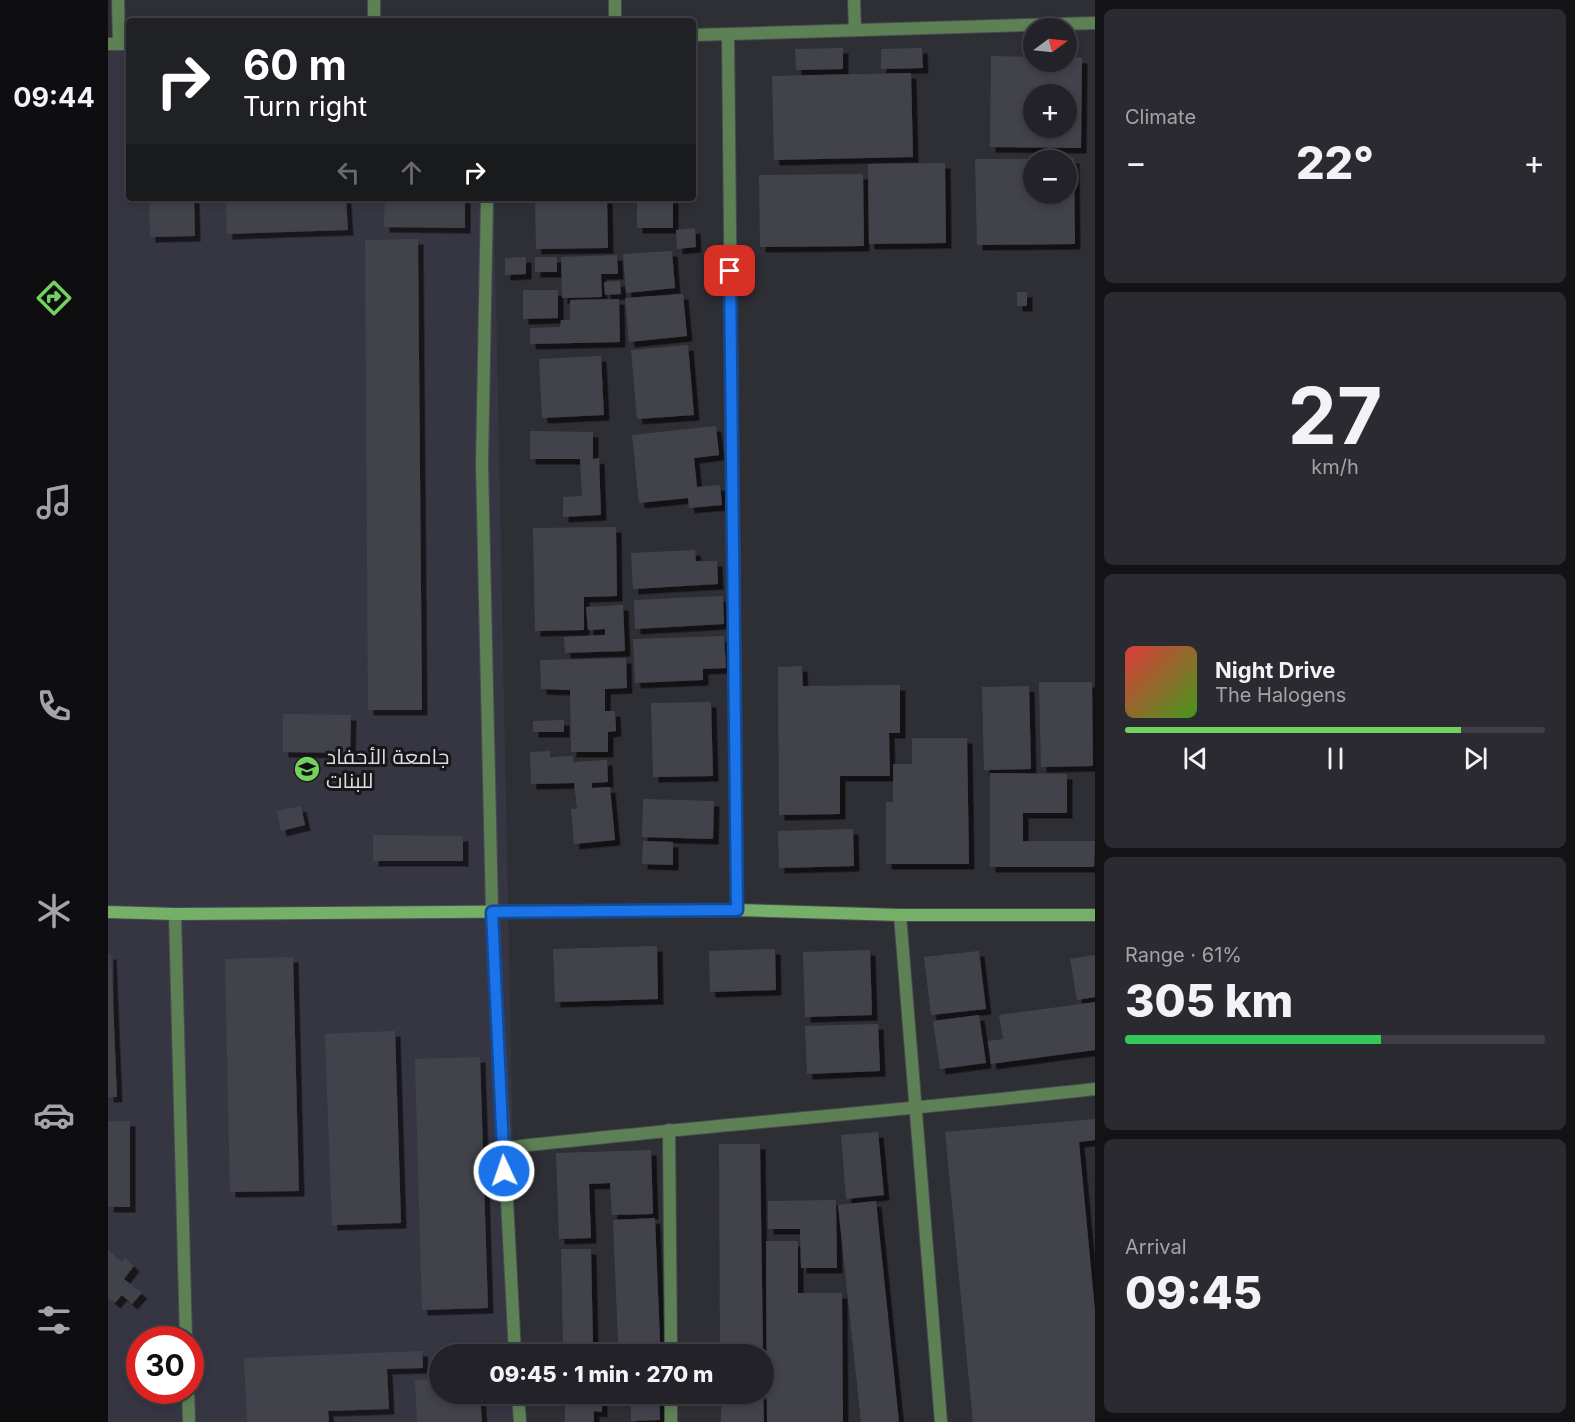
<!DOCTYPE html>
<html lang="en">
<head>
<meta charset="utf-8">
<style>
  :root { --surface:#222228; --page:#2a2a30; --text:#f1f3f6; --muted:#a2a4a8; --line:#3f3f45; --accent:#73d25d }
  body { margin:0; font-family:Inter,Cairo,sans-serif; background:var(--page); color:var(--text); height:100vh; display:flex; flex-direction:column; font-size:22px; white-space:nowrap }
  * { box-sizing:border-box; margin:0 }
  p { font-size:20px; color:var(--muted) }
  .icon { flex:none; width:33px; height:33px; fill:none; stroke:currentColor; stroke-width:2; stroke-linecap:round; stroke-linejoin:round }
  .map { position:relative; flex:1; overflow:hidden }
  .panel { display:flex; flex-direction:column; gap:9px; padding:9px; background:#131316; width:480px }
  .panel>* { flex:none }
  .banner { position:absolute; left:18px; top:18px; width:570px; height:183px; border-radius:6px; box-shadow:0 3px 9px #0003,0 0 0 2px var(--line); background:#202124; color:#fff; overflow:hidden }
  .needle { width:39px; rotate:75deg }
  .controls { position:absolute; left:915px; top:18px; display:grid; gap:12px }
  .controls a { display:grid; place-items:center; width:54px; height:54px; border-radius:50%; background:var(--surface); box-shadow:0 3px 9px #0003,0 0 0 2px var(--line); font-size:30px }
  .speed { position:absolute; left:18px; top:1326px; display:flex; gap:12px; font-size:30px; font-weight:700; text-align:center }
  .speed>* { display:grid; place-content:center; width:78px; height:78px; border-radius:50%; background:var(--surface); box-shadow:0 3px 9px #0003,0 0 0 2px var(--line); line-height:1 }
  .speed .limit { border:9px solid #d22; background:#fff; color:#111 }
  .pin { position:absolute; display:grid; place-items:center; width:51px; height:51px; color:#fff; margin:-26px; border-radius:12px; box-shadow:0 3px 9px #0006 }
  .me { position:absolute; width:66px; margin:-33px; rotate:357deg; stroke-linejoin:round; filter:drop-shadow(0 0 4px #0008) }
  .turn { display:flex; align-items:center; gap:21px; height:126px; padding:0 18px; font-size:27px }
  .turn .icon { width:78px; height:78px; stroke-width:2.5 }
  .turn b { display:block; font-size:42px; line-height:51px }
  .lanes { display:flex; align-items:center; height:57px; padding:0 18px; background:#0003; justify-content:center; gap:30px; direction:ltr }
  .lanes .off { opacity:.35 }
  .big { font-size:45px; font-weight:800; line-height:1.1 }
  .panel .card { flex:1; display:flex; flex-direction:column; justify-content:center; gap:9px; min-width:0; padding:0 21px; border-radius:9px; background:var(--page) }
  .panel .dial { align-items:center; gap:0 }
  .dial b { font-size:78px; line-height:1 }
  .song { display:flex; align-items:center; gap:18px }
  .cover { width:72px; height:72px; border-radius:9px; background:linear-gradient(135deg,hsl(0 70% 55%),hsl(100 70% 35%)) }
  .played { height:6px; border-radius:3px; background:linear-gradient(90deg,var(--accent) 80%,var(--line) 80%) }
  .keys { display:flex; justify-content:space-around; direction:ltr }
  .heat { display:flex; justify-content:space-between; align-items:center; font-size:33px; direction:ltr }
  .charge { height:9px; border-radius:4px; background:linear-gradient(90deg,#34c759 61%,var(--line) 0) }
  .trip { position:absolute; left:321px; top:1344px; width:345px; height:60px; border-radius:30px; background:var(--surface); box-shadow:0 3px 9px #0003,0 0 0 2px var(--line); font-weight:800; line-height:60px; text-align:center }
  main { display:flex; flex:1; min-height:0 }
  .tab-bar { display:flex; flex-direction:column; width:108px; justify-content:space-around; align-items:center; background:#0e0e10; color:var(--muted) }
  .tab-bar .icon { width:42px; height:42px }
  .tab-bar .active { color:var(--accent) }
  .tab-bar b { font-size:27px; color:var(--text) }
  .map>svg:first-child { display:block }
  .built { fill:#363643; fill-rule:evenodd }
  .building { fill:#43434b; fill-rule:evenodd; filter:url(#shadow) }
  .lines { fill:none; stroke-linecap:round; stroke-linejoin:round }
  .street-casing { stroke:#4a4a51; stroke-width:14 }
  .secondary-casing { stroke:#4a4a51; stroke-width:14 }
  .street { stroke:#5d8155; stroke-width:12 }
  .secondary { stroke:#75af68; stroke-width:12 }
  .route-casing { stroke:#114b97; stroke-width:15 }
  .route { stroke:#1a73e8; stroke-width:10 }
  .labels { text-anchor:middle; stroke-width:6; stroke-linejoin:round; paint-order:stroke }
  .poi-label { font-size:21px; fill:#dddde1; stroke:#17171a; text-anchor:start }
</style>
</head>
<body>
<main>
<nav class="tab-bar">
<b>09:44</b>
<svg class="icon active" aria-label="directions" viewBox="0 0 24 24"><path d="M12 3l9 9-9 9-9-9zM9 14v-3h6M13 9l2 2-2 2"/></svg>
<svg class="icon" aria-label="music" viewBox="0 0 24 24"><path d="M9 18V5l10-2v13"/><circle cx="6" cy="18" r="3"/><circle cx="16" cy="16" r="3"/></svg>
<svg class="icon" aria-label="phone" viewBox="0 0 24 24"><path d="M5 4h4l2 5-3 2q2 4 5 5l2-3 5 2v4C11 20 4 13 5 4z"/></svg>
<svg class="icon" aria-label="climate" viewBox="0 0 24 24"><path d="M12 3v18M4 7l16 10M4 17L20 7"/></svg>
<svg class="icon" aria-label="car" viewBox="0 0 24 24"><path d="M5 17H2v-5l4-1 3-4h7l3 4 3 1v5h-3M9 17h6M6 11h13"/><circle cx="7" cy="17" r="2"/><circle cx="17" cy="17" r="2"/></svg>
<svg class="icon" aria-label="filters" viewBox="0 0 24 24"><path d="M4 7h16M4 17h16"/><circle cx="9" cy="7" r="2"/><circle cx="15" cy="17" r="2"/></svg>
</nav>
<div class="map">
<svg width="987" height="1422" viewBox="0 0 987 1422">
  <defs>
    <filter id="shadow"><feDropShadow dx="5.5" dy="5.5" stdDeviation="0" flood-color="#0009"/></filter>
  </defs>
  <rect width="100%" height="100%" fill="#2e2e35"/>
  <path class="built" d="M 21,42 L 21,198 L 386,198 L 409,1354 L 332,1354 L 332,1394 L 410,1394 L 410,1422 L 0,1422 L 0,43 ZM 32,1340 L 82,1340 L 82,1390 L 32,1390 Z"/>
  <g class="building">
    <path d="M 735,48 L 735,69 L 688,70 L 687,49 Z"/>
    <path d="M 814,48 L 815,68 L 773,69 L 773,49 Z"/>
    <path d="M 883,56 L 926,57 L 926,62 L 958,62 L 958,57 L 974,58 L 973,148 L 882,147 ZM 926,94 L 958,94 L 958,128 L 926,128 Z"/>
    <path d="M 803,73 L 805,157 L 666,160 L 664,76 Z"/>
    <path d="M 945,158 L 966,158 L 967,244 L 869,245 L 867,159 L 926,159 L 926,194 L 958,194 L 958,160 Z"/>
    <path d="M 837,163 L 838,243 L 761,244 L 760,164 Z"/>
    <path d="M 755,174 L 756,246 L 652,247 L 651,175 Z"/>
    <path d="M 41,198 L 86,198 L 87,236 L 42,237 Z"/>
    <path d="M 118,198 L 238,198 L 240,230 L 119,234 Z"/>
    <path d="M 277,198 L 357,198 L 357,228 L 276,227 Z"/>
    <path d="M 427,198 L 499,198 L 500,248 L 428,249 Z"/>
    <rect x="529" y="198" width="36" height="30"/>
    <path d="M 587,228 L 588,247 L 569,249 L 568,230 Z"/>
    <path d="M 310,239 L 314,710 L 260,710 L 257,240 Z"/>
    <path d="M 564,251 L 567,288 L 518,293 L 515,254 Z"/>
    <path d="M 509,255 L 510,274 L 493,274 L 494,297 L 454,298 L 453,257 Z"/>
    <path d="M 418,257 L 418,274 L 397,275 L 397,258 Z"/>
    <rect x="427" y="257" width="22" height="15"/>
    <path d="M 512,281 L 513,294 L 497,295 L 496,282 Z"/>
    <path d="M 415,290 L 450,290 L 450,318 L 415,319 Z"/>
    <rect x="909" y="292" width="10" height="14"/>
    <path d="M 575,294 L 579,336 L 521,342 L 517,298 Z"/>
    <path d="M 511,299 L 512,342 L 422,344 L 422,328 L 452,327 L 453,320 L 462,320 L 462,300 Z"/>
    <path d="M 580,345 L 586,415 L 529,419 L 523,350 Z"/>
    <path d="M 493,356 L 496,415 L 434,418 L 431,359 Z"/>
    <path d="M 608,426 L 611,455 L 586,458 L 589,487 L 612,485 L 614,505 L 581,508 L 580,498 L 531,503 L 524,435 Z"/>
    <path d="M 422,431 L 485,432 L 485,459 L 491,458 L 493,515 L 455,517 L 455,497 L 474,496 L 472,459 L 422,459 Z"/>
    <path d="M 508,527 L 509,596 L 476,597 L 476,630 L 427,631 L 425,528 Z"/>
    <path d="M 587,550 L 588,561 L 609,561 L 610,584 L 525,589 L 523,553 Z"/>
    <path d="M 615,596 L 616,624 L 527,629 L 526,600 Z"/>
    <path d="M 515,605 L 517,651 L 457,653 L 456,637 L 497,635 L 497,629 L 480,630 L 478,607 Z"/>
    <path d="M 616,636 L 618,668 L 595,669 L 595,680 L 527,683 L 525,639 Z"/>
    <path d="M 518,658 L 519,688 L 497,689 L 497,711 L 507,711 L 508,731 L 500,732 L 500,752 L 463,752 L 462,690 L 433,689 L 432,660 Z"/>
    <path d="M 694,666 L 695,686 L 792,685 L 792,733 L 781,733 L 782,776 L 732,776 L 732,814 L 671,815 L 670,667 Z"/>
    <path d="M 931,682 L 984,682 L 985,766 L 933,767 Z"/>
    <path d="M 921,686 L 923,769 L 876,770 L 874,687 Z"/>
    <path d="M 603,702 L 605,776 L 545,777 L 543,703 Z"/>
    <path d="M 175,714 L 243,715 L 242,753 L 175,752 Z"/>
    <path d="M 456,720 L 456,732 L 425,732 L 425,721 Z"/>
    <path d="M 804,738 L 859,738 L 861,864 L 778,864 L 778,802 L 785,802 L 785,764 L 804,764 Z"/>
    <path d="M 442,751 L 442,757 L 465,756 L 465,762 L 499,760 L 500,782 L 484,783 L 484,788 L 502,787 L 507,840 L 466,844 L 463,809 L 469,809 L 466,783 L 423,784 L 422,752 Z"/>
    <path d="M 882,773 L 959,774 L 959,813 L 915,813 L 915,841 L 987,841 L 986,867 L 882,867 Z"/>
    <path d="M 535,799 L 606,801 L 605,839 L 534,837 Z"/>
    <path d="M 193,806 L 197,825 L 173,831 L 169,811 Z"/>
    <path d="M 745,829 L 746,866 L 671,868 L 670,831 Z"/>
    <path d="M 265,835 L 355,836 L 355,861 L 265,861 Z"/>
    <path d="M 535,841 L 565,842 L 565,865 L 534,864 Z"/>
    <path d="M 549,946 L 550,999 L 447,1002 L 445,949 Z"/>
    <path d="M 667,949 L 668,990 L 602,992 L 601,951 Z"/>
    <path d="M 762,950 L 764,1015 L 697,1017 L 695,952 Z"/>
    <path d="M 871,951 L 878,1009 L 823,1015 L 816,957 Z"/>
    <path d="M 0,954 L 3,954 L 9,1097 L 0,1097 Z"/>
    <path d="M 987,955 L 987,997 L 969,1000 L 962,959 Z"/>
    <path d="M 185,957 L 191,1191 L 122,1192 L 117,959 Z"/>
    <path d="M 987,1002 L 987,1050 L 883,1064 L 880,1041 L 895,1039 L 891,1015 Z"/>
    <path d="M 871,1015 L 878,1063 L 832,1069 L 825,1021 Z"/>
    <path d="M 770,1024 L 772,1071 L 699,1074 L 697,1026 Z"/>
    <path d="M 287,1031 L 293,1223 L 224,1225 L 217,1034 Z"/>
    <path d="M 372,1057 L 380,1308 L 314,1310 L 307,1059 Z"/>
    <path d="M 987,1119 L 987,1140 L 971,1142 L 987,1311 L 987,1422 L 865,1422 L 837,1132 Z"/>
    <rect x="0" y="1121" width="22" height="86"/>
    <path d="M 770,1132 L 776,1195 L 738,1199 L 733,1135 Z"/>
    <path d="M 611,1144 L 652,1144 L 655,1354 L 612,1354 Z"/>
    <path d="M 543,1150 L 545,1214 L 504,1215 L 502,1183 L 481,1184 L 483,1238 L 451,1239 L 448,1153 Z"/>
    <path d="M 728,1200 L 729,1268 L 693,1268 L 692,1229 L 660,1229 L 660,1201 Z"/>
    <path d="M 768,1201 L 791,1422 L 753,1422 L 730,1205 Z"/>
    <path d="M 547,1218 L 552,1342 L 510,1343 L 505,1220 Z"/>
    <path d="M 658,1241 L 690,1241 L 690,1293 L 734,1293 L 735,1422 L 659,1422 Z"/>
    <path d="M 453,1249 L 483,1249 L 485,1346 L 455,1346 Z"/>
    <path d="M 0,1250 L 14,1262 L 17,1258 L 26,1266 L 16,1279 L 34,1293 L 24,1304 L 14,1295 L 7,1303 L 0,1297 Z"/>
    <rect x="456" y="1348" width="61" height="6"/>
    <path d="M 550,1348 L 550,1354 L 522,1354 L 522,1349 Z"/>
    <path d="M 314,1351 L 315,1368 L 279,1369 L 281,1409 L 220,1411 L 221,1422 L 139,1422 L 136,1358 Z"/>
    <path d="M 332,1379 L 332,1394 L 372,1394 L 374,1422 L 309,1422 L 307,1380 Z"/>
    <path d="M 457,1394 L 494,1394 L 494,1412 L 486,1411 L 486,1422 L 457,1422 Z"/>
    <path d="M 523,1394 L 551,1394 L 552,1420 L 523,1421 Z"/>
    <path d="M 613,1394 L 655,1394 L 656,1422 L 613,1422 Z"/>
  </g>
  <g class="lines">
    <g class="street-casing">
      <g id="street">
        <path d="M 10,0 L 11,44"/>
        <path d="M 266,0 L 266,21"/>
        <path d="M 746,0 L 747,30"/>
        <path d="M 507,21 L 507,0"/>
        <path d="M 585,35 L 987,23"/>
        <path d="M 620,35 L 629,910"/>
        <path d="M 0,44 L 21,44"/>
        <path d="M 379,198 L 374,464 L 384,912 L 407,1354"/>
        <path d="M 67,914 L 78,1340"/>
        <path d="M 792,915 L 833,1422"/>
        <path d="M 561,1130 L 563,1354"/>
        <path d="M 395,1148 C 592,1126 790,1111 987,1089"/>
        <path d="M 80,1390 L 81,1422"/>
        <path d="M 410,1394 L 412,1422"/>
        <path d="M 563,1394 L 563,1422"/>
      </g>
    </g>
    <g class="secondary-casing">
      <path id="secondary" d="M 0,912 L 67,914 L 629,910 L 792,915 L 987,915"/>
    </g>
    <use href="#street" class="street"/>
    <use href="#secondary" class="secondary"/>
  </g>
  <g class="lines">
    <g class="route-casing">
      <path id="route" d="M 396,1171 L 384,912 L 629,910 L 622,271"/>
    </g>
    <use href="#route" class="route"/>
  </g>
  <defs>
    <g id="university-disc" transform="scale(1.35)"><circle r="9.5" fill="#73d25d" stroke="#17171a"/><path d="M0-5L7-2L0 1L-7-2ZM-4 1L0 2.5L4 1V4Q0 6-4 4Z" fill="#111"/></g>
  </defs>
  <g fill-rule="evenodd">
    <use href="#university-disc" x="199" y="769"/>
  </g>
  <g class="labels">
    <g class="poi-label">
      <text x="218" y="764">جامعة الأحفاد<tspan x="218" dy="24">للبنات</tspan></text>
    </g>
  </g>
</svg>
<div class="controls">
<a><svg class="needle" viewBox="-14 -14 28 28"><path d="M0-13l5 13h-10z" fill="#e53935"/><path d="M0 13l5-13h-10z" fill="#a2a4a8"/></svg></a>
<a>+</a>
<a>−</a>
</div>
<div class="speed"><div class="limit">30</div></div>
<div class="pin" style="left:622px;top:271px;background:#d93025"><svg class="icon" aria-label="arrive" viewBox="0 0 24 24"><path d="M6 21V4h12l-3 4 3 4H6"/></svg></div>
<svg class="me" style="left:396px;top:1171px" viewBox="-20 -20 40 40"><circle r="17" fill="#1a73e8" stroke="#fff" stroke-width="3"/><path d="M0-11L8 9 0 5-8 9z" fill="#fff"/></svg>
<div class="trip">09:45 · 1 min · 270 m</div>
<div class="banner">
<div class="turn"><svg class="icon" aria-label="right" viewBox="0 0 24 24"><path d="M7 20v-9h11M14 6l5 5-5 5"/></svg><div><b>60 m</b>Turn right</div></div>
<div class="lanes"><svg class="icon off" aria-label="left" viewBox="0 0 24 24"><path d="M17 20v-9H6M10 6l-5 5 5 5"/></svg><svg class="icon off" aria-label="ahead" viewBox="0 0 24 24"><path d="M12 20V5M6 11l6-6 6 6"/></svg><svg class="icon" aria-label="right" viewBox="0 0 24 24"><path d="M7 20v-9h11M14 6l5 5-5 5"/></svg></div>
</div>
</div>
<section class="panel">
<div class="card"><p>Climate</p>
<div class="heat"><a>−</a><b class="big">22°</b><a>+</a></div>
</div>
<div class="card dial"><b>27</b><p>km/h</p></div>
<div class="card">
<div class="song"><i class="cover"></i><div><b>Night Drive</b><p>The Halogens</p></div></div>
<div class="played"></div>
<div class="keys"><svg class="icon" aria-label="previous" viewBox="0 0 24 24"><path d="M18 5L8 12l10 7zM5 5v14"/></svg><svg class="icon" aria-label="pause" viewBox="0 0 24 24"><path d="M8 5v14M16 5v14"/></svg><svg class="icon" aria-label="next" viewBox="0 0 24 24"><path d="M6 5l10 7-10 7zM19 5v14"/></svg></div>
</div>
<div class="card"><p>Range · 61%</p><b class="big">305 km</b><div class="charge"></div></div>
<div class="card"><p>Arrival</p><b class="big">09:45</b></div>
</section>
</main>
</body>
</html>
